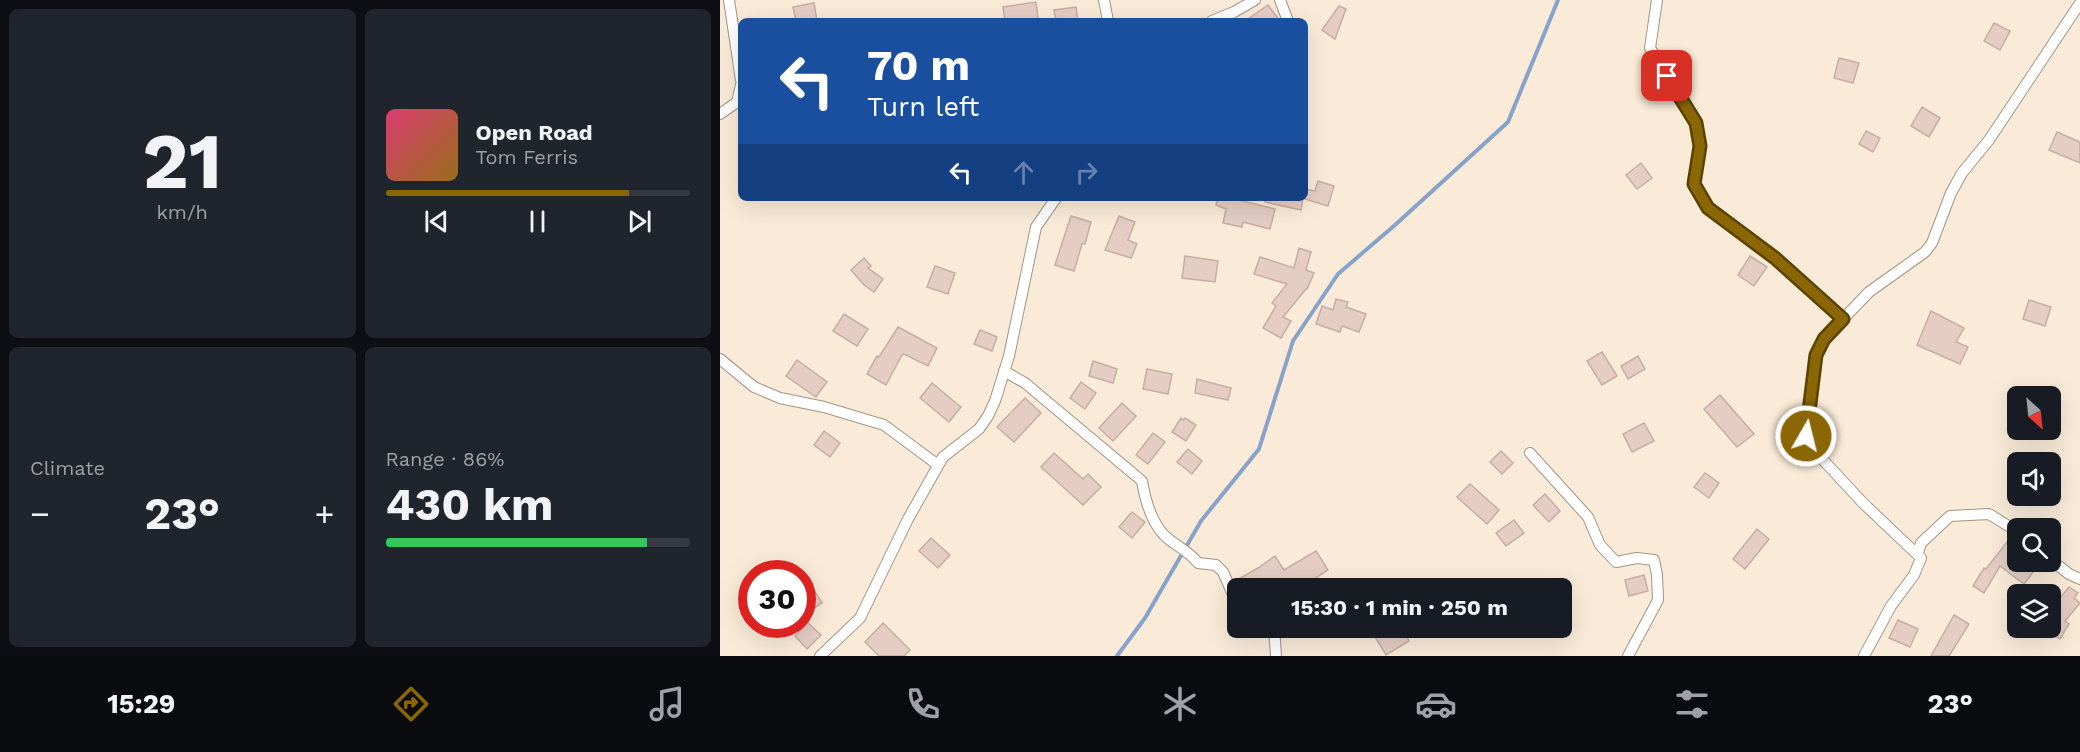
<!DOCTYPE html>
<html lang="en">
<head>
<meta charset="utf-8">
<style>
  :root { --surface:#171b24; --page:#20242c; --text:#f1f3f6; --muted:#9ea1a6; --line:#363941; --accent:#8b6605 }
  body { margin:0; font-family:"Work Sans",sans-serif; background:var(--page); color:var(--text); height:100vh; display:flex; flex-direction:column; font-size:22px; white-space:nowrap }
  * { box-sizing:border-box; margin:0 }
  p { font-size:20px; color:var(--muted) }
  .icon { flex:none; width:33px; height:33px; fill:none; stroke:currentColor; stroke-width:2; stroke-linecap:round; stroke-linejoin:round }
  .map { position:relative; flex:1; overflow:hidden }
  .sheet { display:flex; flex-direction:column; gap:9px; padding:9px; background:#0d0f14; width:720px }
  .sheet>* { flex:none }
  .guide { position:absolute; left:18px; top:18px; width:570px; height:183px; border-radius:9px; box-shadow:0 6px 24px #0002; background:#1a4fa0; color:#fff; overflow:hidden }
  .needle { width:39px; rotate:153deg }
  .fabs { position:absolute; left:1287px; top:386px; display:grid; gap:12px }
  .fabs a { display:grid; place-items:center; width:54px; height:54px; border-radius:9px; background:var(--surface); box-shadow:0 6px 24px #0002; font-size:30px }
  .speed { position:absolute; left:18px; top:560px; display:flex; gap:12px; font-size:30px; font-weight:700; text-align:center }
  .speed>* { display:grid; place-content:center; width:78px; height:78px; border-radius:50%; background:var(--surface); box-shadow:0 6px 24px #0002; line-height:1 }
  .speed .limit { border:9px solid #d22; background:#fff; color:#111 }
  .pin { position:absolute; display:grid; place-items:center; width:51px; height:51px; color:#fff; margin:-26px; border-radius:12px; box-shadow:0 3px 9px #0006 }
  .me { position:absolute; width:66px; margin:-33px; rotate:8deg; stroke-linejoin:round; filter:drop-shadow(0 0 4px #0008) }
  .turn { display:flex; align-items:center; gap:21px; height:126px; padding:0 30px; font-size:27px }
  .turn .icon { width:78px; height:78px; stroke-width:2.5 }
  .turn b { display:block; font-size:42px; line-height:51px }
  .lanes { display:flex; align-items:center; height:57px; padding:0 30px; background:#0003; justify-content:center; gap:30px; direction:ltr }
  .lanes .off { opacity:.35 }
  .big { font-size:45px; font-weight:700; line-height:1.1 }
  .sheet .tile { flex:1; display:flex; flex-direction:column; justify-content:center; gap:9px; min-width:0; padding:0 21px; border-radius:9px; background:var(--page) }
  .sheet .dial { align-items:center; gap:0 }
  .dial b { font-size:78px; line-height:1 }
  .song { display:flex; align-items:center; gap:18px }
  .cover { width:72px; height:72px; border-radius:9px; background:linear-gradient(135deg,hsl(340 70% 55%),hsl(40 70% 35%)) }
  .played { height:6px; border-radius:3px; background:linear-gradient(90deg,var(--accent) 80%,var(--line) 80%) }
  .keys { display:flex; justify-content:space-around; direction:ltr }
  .heat { display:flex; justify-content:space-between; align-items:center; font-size:33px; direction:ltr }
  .charge { height:9px; border-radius:4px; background:linear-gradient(90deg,#34c759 86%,var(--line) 0) }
  .sheet .tiles { flex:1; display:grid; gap:9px; grid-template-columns:repeat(2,1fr) }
  .trip { position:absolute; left:507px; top:578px; width:345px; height:60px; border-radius:9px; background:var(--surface); box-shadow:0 6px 24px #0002; font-weight:700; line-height:60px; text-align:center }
  .tab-bar { display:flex; height:96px; justify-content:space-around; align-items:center; background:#090b0e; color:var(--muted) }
  .tab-bar .icon { width:42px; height:42px }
  .tab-bar .active { color:var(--accent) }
  .tab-bar b { font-size:27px; color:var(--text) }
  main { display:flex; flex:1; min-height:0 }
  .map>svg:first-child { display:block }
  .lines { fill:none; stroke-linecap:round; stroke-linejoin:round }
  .stream { stroke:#87a3c9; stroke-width:4 }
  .building { fill:#e5cdc4; stroke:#c5aea5; stroke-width:1.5 }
  .minor-casing { stroke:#a29483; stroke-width:12 }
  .minor { stroke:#fff; stroke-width:10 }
  .route-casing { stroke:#5a4203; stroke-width:15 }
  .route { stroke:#8b6605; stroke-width:10 }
</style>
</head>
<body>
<main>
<section class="sheet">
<div class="tiles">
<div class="tile dial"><b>21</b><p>km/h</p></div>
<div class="tile">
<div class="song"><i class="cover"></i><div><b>Open Road</b><p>Tom Ferris</p></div></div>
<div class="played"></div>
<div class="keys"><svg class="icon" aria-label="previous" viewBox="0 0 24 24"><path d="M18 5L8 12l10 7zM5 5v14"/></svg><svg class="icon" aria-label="pause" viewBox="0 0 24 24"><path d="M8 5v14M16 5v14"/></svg><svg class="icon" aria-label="next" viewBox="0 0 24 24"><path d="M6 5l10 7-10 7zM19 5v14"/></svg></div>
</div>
<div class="tile"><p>Climate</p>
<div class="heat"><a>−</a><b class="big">23°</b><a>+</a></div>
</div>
<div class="tile"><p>Range · 86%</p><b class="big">430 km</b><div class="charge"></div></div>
</div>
</section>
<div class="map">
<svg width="1360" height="656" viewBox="0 0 1360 656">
  <rect width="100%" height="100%" fill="#faebd8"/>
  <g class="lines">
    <path class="stream" d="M 397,656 L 425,618 L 481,521 L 539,449 L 573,341 L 618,274 L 675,225 L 788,122 L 838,0"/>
  </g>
  <g class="building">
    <path d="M 316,2 L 318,19 L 285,21 L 283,7 Z"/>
    <path d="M 94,3 L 97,21 L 76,21 L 73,7 Z"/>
    <path d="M 548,5 L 560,21 L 525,21 Z"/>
    <path d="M 619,6 L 626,9 L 615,39 L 602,30 Z"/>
    <path d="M 356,7 L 358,21 L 336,21 L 334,10 Z"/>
    <path d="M 1274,23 L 1290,31 L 1280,50 L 1264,41 Z"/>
    <path d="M 1119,58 L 1139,63 L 1133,83 L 1114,78 Z"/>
    <path d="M 1202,107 L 1220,118 L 1209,137 L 1191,126 Z"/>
    <path d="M 1146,131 L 1160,138 L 1153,152 L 1139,144 Z"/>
    <path d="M 1337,132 L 1360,142 L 1360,163 L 1329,150 Z"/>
    <path d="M 921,163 L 932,178 L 917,189 L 906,175 Z"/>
    <path d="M 598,181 L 614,186 L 608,206 L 585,199 L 585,189 L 595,191 Z"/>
    <path d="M 498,198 L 511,198 L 555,209 L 550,229 L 523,222 L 522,227 L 503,223 L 506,209 L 496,205 Z"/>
    <path d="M 545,198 L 583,198 L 581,210 L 545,202 Z"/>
    <path d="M 351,216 L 371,222 L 365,244 L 362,244 L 354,271 L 335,265 Z"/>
    <path d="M 399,216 L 415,222 L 408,240 L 417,244 L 411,258 L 385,250 Z"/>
    <path d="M 579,248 L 591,252 L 586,270 L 594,273 L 587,289 L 586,289 L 563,317 L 571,321 L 561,338 L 543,328 L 556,306 L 552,303 L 567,284 L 534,274 L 540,257 L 574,268 Z"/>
    <path d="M 465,256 L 498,261 L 495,282 L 462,278 Z"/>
    <path d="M 1030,256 L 1047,267 L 1034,286 L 1018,275 Z"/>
    <path d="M 144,258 L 151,266 L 148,268 L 163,279 L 154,292 L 144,285 L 131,270 Z"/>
    <path d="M 215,266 L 235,273 L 228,294 L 207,287 Z"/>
    <path d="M 616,299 L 628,302 L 626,307 L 646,314 L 639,332 L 622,326 L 620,332 L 596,324 L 602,306 L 613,310 Z"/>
    <path d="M 1309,300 L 1331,307 L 1325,326 L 1303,319 Z"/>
    <path d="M 1211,311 L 1244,328 L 1236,342 L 1248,347 L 1240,364 L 1197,345 Z"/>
    <path d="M 124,314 L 148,329 L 137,346 L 113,331 Z"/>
    <path d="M 178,327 L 217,348 L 208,366 L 184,354 L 182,355 L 166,385 L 147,374 L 157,356 L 159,357 Z"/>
    <path d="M 260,330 L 277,337 L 272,351 L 254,344 Z"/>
    <path d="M 882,352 L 897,376 L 882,385 L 867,361 Z"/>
    <path d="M 918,356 L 925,369 L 908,379 L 901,366 Z"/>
    <path d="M 77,360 L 107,382 L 96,397 L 66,376 Z"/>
    <path d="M 373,361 L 397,369 L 393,383 L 369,376 Z"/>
    <path d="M 427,369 L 452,374 L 448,394 L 423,389 Z"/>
    <path d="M 477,379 L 511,388 L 508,400 L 475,393 Z"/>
    <path d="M 361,382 L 376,393 L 365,409 L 350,398 Z"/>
    <path d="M 212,383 L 241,407 L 229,422 L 200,398 Z"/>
    <path d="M 1000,395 L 1034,434 L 1017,447 L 984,409 Z"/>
    <path d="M 305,398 L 321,413 L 294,442 L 277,427 Z"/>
    <path d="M 402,403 L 416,416 L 393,441 L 379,428 Z"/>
    <path d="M 461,418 L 463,420 L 465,418 L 476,425 L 466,441 L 452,432 Z"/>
    <path d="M 924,423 L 934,441 L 912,452 L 903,434 Z"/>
    <path d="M 104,431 L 120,443 L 110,457 L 94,445 Z"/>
    <path d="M 433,433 L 445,442 L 428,464 L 416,455 Z"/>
    <path d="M 468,449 L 482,461 L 472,474 L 457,462 Z"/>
    <path d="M 781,451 L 793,463 L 782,474 L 770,462 Z"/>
    <path d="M 334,453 L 363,479 L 368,474 L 381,487 L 363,505 L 321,467 Z"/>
    <path d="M 985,473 L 999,483 L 989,498 L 974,487 Z"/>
    <path d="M 750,484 L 779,510 L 767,524 L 737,497 Z"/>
    <path d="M 825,494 L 840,511 L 829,522 L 813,505 Z"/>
    <path d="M 412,512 L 425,522 L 412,538 L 399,527 Z"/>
    <path d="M 794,520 L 804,533 L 786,546 L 776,533 Z"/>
    <path d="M 1037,529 L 1049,539 L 1025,569 L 1013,559 Z"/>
    <path d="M 211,538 L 230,555 L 218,568 L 199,551 Z"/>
    <path d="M 1287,542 L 1298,551 L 1298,561 L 1311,561 L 1318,566 L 1304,584 L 1280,566 L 1264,593 L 1253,586 L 1264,568 L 1266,569 Z"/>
    <path d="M 596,551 L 608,570 L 580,588 L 553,588 L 550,583 L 539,588 L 518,588 L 515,581 L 538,568 L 555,556 L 564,570 Z"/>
    <path d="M 924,575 L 928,591 L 909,596 L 905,580 Z"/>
    <path d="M 90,584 L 102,603 L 86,613 L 82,608 L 82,588 Z"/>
    <path d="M 1349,587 L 1358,593 L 1354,598 L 1360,603 L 1345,621 L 1349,624 L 1340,639 L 1330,633 L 1330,619 L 1338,606 L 1335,604 Z"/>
    <path d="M 1234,615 L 1249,624 L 1229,656 L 1211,656 Z"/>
    <path d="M 1178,620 L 1198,629 L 1190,647 L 1169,638 Z"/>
    <path d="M 88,623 L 101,635 L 87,649 L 75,636 Z"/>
    <path d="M 163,623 L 190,650 L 184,656 L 159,656 L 145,642 Z"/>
    <path d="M 649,627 L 698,627 L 686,635 L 689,641 L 666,655 Z"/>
  </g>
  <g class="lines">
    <g class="minor-casing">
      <g id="minor">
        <path d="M 9,0 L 21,80"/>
        <path d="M 384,0 L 388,21"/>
        <path d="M 560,0 L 568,21"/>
        <path d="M 937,0 L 930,48 L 976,123 L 980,146 L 974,184 L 988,208 L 1055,258 L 1123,319"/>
        <path d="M 492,21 L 514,12 L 535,0"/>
        <path d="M 0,114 L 17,102 L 21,85"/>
        <path d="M 0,359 L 34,387 L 60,398 L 104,407 L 164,425 L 218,465"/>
        <path d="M 284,371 L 305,383 L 422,481 C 425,499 432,523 445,536 C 456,546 469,551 478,563 L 496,565 L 503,572 L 518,606"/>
        <path d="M 810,453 L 868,517 L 880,545 L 896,562 L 917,558 L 934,560 L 937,575 L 938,600 L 908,656"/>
        <path d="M 1198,553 L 1201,543 L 1230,516 L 1269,514 L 1298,532"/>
        <path d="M 1330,559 L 1349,574 L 1360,579"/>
        <path d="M 554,627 L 556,656"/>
        <path d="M 100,656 L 140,618 L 188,519 L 223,457 L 259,429 L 268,416 L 275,401 L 289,356 L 316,227 L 336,198"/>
        <path d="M 1144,656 L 1171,606 L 1194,575 L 1201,558 L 1143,503 L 1091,447 L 1087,439 L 1096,355 L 1104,339 L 1149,292 L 1205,252 L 1212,243 L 1231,193 L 1242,173 L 1269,140 L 1360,3"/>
      </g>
    </g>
    <use href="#minor" class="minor"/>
  </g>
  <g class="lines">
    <g class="route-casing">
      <path id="route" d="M 947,76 L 976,123 L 980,146 L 974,184 L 988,208 L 1055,258 L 1123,319 L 1104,339 L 1096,355 L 1086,436"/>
    </g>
    <use href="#route" class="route"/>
  </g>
</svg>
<div class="fabs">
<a><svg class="needle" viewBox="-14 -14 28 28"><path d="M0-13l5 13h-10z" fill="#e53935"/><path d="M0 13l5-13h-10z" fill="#9ea1a6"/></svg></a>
<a><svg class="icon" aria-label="sound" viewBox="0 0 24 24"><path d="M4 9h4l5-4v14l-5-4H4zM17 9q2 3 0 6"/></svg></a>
<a><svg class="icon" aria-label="search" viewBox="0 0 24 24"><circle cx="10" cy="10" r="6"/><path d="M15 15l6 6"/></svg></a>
<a><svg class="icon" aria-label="layers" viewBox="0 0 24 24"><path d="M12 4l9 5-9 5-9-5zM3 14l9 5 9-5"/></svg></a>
</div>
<div class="speed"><div class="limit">30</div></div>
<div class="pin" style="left:947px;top:76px;background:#d93025"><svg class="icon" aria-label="arrive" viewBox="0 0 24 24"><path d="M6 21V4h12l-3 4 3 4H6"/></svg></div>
<svg class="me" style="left:1086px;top:436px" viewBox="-20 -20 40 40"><circle r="17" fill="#8b6605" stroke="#fff" stroke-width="3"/><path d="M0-11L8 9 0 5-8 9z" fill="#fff"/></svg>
<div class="trip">15:30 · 1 min · 250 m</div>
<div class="guide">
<div class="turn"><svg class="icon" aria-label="left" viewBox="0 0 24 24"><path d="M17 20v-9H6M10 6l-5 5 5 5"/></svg><div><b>70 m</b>Turn left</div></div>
<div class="lanes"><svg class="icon" aria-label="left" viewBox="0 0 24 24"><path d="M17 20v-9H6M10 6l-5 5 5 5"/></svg><svg class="icon off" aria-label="ahead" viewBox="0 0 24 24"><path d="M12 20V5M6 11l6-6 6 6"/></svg><svg class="icon off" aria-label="right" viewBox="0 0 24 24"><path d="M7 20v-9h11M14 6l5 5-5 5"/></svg></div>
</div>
</div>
</main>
<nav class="tab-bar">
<b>15:29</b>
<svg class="icon active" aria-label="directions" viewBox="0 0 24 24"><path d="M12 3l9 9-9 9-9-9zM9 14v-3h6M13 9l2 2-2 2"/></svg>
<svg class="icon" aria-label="music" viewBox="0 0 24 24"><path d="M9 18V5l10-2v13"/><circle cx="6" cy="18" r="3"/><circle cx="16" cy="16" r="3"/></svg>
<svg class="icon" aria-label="phone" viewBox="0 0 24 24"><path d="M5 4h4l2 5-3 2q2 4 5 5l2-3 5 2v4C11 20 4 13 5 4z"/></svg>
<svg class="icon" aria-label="climate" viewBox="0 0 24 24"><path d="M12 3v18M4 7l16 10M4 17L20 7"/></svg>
<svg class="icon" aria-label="car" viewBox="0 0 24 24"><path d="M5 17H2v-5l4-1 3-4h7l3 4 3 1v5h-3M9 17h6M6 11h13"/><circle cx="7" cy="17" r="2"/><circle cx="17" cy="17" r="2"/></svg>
<svg class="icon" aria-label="filters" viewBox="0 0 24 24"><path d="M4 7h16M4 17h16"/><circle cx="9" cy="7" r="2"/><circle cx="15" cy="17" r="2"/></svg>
<b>23°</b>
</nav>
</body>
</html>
